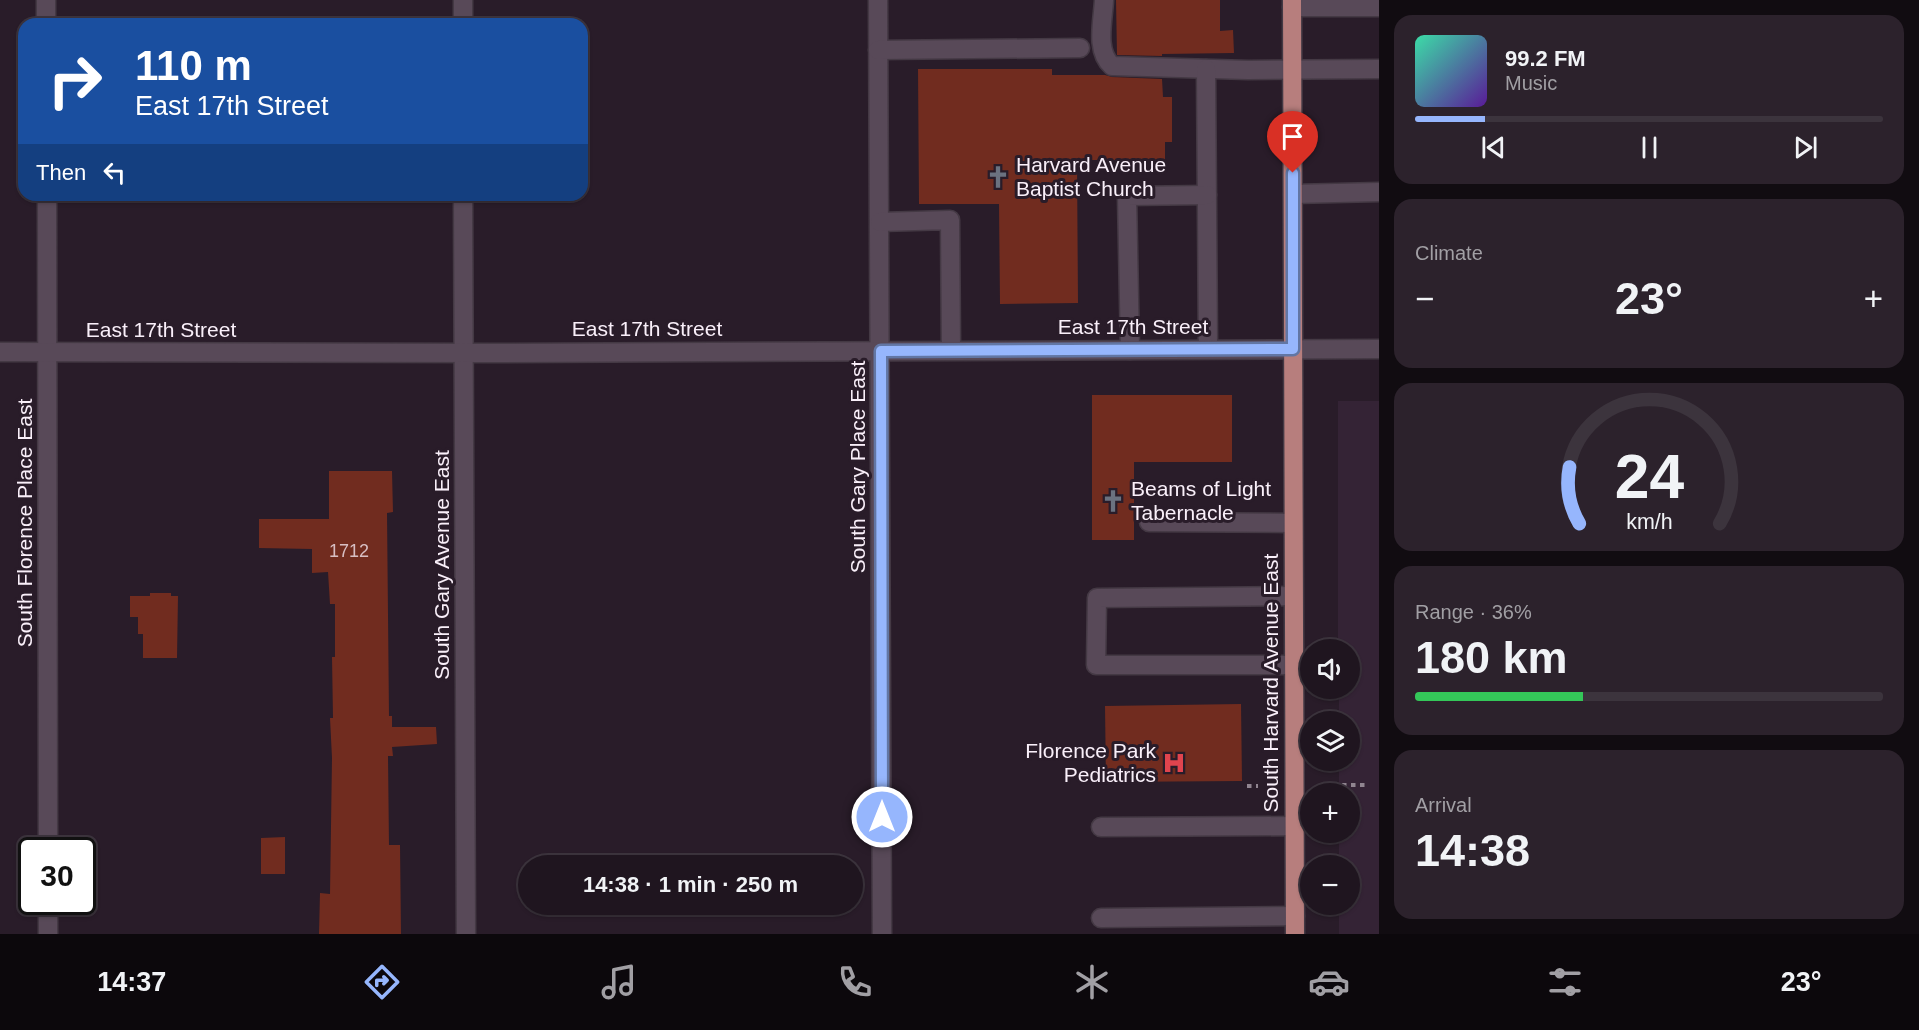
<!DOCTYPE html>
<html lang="en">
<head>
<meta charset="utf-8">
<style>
  :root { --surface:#1f151f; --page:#2c222c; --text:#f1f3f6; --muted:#a19fa4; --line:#3c343d; --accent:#96b6fd }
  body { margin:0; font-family:Helvetica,sans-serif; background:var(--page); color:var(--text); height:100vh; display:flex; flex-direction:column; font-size:22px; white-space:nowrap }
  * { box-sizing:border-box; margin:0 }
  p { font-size:20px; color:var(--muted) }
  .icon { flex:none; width:33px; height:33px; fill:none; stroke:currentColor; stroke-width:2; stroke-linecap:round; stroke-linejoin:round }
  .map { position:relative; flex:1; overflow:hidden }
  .sheet { display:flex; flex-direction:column; gap:15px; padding:15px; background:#110c11; width:540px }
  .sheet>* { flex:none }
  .hud { position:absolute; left:18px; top:18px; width:570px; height:183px; border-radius:18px; box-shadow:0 2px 4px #0004,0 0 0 2px var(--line); background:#1a4fa0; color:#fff; overflow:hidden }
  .controls { position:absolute; left:1300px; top:639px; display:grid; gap:12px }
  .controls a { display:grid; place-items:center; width:60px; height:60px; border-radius:50%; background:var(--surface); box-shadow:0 2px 4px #0004,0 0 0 2px var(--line); font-size:30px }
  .speed { position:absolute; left:18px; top:837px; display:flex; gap:12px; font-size:30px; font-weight:700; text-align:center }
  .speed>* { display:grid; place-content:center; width:78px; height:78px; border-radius:50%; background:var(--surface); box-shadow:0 2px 4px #0004,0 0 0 2px var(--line); line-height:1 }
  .speed .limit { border:3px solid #111; border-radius:9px; background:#fff; color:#111 }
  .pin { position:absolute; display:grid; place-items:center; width:51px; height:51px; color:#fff; margin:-62px -26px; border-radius:50% 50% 50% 0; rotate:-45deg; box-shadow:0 0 6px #0007 }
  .pin .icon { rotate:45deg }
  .me { position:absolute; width:66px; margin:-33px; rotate:0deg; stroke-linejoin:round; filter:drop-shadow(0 0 4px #0008) }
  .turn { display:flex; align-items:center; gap:21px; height:126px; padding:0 18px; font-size:27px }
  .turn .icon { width:78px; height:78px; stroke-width:2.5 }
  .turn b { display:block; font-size:42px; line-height:51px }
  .then { display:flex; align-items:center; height:57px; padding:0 18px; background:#0003; gap:12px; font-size:22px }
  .big { font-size:45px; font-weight:600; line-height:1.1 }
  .sheet .widget { flex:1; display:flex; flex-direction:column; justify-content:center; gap:9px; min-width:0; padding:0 21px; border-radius:18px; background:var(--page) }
  .sheet .dial { align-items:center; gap:0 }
  .dial svg { height:156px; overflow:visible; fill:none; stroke:var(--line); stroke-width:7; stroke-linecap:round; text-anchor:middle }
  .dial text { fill:var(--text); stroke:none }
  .song { display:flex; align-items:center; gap:18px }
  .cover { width:72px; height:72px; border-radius:9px; background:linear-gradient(135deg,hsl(160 70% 55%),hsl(270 70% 35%)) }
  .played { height:6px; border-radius:3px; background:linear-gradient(90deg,var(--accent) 15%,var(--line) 15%) }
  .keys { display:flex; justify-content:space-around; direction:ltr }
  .heat { display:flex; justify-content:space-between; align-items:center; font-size:33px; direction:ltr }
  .charge { height:9px; border-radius:4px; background:linear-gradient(90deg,#34c759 36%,var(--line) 0) }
  .trip { position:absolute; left:518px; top:855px; width:345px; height:60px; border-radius:30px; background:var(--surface); box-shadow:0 2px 4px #0004,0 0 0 2px var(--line); font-weight:600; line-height:60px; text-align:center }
  .dock { display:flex; height:96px; justify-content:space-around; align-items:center; background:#0c080c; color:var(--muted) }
  .dock .icon { width:42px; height:42px }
  .dock .current { color:var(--accent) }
  .dock b { font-size:27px; color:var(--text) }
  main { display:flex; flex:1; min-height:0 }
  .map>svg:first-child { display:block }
  .built { fill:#342335 }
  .building { fill:#712c1f }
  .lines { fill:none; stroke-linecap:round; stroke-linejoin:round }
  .minor-casing { stroke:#443944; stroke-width:21 }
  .major-casing { stroke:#443944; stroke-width:21 }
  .path { stroke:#908590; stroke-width:4; stroke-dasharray:4.5 4.5; stroke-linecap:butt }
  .minor { stroke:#584958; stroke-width:18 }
  .major { stroke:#b77e7d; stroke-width:18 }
  .route-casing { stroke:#6276a4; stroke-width:15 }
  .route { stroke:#96b6fd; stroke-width:10 }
  .labels { text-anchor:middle; stroke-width:6; stroke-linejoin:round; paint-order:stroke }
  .number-label { font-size:18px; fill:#d7bec2 }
  .poi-label { font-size:21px; fill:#f9eff9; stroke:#291c29; text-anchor:start }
  .street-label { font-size:21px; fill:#f9eff9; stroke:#291c29 }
</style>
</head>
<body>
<main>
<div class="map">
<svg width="1379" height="934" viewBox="0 0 1379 934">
  <rect width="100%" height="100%" fill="#291c29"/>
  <path class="built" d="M 1338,401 L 1379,401 L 1379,934 L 1339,934 L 1339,905 L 1350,904 L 1350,866 L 1339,865 L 1339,833 L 1350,832 L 1350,794 L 1339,793 L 1339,761 L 1350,760 L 1350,722 L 1339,721 L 1339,689 L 1350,688 L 1350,650 L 1338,649 Z"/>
  <g class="building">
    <path d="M 1116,0 L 1220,0 L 1220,31 L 1233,30 L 1234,53 L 1162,54 L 1162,56 L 1117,55 Z"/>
    <path d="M 918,69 L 1052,69 L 1052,75 L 1105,75 L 1112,77 L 1162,79 L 1163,97 L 1172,97 L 1172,142 L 1165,142 L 1165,160 L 1077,160 L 1078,303 L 1000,304 L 999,204 L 919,204 Z"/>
    <path d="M 1092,395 L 1232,395 L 1232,462 L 1134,462 L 1134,540 L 1092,540 Z"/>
    <path d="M 329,471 L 392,471 L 393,512 L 387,513 L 389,716 L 392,716 L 392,727 L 436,727 L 437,744 L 392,747 L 393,756 L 388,756 L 389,845 L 400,845 L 401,934 L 319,934 L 320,893 L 330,894 L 332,758 L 330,718 L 333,718 L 332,657 L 335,657 L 335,604 L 330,604 L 328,572 L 312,573 L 312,549 L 259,548 L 259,519 L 329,519 Z"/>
    <path d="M 150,593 L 171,593 L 171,596 L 178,596 L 177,658 L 143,658 L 143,634 L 138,634 L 138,617 L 130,617 L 130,596 L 150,596 Z"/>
    <path d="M 1241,704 L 1242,781 L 1106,782 L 1105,706 Z"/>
    <path d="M 285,837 L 285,874 L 261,874 L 261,838 Z"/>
  </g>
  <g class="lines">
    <g class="minor-casing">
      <g id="minor">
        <path d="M 46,0 L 46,24"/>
        <path d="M 463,0 L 463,24"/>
        <path d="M 878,0 L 882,934"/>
        <path d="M 1104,0 C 1103,21 1095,51 1112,66 L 1248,70 L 1379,69"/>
        <path d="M 1292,7 L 1379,7"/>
        <path d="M 878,50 L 1080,48"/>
        <path d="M 1206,69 L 1208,349"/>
        <path d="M 1293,194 L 1379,192"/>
        <path d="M 47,195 L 48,850"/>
        <path d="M 463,195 L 466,934"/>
        <path d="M 880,222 L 950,220 L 951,350"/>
        <path d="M 1130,350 L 1127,196 L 1207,195"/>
        <path d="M 0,352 L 491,353 L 1379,349"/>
        <path d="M 1149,522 L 1293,523"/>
        <path d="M 1293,596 L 1097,598 L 1096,665 L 1293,665"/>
        <path d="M 1101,827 L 1295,826"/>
        <path d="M 48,902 L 48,934"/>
        <path d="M 1101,918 L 1295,916"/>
      </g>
    </g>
    <g class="major-casing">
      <path id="major" d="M 1292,0 L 1295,934"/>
    </g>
    <g class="path">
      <path d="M 1333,785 L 1366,785"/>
      <path d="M 1247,786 L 1258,786"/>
    </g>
    <use href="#minor" class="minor"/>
    <use href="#major" class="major"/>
  </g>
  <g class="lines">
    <g class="route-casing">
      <path id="route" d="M 882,817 L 881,351 L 1293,349 L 1293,173"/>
    </g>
    <use href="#route" class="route"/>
  </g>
  <defs>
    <g id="church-bare" transform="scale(1.8)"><path d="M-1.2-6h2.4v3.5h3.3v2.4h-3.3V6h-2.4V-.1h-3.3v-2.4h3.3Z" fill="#6b7280" stroke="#291c29" stroke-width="2.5" paint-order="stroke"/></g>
    <g id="hospital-bare" transform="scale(1.8)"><path d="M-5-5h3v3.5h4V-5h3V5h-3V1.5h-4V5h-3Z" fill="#e0444e" stroke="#291c29" stroke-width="2.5" paint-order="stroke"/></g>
  </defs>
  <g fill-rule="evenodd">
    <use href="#church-bare" x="998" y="177"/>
    <use href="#church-bare" x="1113" y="501"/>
    <use href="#hospital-bare" x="1174" y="763"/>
  </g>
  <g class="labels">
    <g class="number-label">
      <text x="349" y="557">1712</text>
    </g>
    <g class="poi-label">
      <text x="1016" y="172">Harvard Avenue<tspan x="1016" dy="24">Baptist Church</tspan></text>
      <text x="1131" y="496">Beams of Light<tspan x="1131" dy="24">Tabernacle</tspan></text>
      <text x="1156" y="758" text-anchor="end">Florence Park<tspan x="1156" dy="24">Pediatrics</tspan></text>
    </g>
    <g class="street-label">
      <text x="1133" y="334">East 17th Street</text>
      <text x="647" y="336">East 17th Street</text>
      <text x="161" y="337">East 17th Street</text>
      <text transform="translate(858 467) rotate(-90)" y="7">South Gary Place East</text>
      <text transform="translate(25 523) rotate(-90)" y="7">South Florence Place East</text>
      <text transform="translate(442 565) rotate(-90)" y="7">South Gary Avenue East</text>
      <text transform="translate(1271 683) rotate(-90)" y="7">South Harvard Avenue East</text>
    </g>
  </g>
</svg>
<div class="controls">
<a><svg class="icon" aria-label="sound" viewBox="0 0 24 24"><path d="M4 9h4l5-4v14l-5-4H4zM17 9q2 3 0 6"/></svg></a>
<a><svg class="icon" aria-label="layers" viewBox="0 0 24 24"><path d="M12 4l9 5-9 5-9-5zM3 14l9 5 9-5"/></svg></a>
<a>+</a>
<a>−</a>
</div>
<div class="speed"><div class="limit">30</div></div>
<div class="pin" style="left:1293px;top:173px;background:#d93025"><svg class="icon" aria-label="arrive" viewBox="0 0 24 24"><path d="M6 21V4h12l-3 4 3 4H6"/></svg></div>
<svg class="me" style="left:882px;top:817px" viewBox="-20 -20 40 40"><circle r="17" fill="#96b6fd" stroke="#fff" stroke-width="3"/><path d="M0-11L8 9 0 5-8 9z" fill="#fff"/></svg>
<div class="trip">14:38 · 1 min · 250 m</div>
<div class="hud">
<div class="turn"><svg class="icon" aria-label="right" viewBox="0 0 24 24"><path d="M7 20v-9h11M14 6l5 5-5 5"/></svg><div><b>110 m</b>East 17th Street</div></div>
<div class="then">Then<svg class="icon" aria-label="left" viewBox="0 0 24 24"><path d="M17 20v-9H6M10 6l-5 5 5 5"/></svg></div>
</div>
</div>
<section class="sheet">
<div class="widget">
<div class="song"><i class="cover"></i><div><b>99.2 FM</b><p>Music</p></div></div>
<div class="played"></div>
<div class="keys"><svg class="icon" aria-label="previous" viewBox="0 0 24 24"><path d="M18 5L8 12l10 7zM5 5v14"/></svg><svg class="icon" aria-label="pause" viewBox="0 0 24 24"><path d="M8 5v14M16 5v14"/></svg><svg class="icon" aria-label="next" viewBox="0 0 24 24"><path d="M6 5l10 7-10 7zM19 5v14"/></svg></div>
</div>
<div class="widget"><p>Climate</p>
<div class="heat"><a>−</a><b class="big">23°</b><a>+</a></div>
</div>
<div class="widget dial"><svg viewBox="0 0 100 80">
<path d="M14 69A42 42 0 1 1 86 69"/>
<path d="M14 69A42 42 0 0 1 9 40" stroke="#96b6fd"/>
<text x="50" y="56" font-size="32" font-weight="700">24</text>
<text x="50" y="72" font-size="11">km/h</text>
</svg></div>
<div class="widget"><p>Range · 36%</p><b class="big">180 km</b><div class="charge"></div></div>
<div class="widget"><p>Arrival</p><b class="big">14:38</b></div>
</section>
</main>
<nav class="dock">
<b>14:37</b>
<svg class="icon current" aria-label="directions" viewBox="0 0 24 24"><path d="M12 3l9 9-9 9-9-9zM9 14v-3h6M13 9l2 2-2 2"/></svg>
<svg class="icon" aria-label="music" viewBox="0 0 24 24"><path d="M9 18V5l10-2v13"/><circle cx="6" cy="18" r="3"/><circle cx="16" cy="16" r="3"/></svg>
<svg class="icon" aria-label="phone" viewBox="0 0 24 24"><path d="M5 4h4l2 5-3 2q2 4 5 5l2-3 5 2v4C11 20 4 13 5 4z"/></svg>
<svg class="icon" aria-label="climate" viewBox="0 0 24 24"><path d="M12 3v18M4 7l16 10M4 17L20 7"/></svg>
<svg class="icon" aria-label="car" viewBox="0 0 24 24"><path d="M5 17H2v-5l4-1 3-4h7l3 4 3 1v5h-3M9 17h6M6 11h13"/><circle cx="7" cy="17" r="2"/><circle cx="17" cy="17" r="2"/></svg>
<svg class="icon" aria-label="filters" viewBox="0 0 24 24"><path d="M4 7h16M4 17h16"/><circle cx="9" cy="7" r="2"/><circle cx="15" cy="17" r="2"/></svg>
<b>23°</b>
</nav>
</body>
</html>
